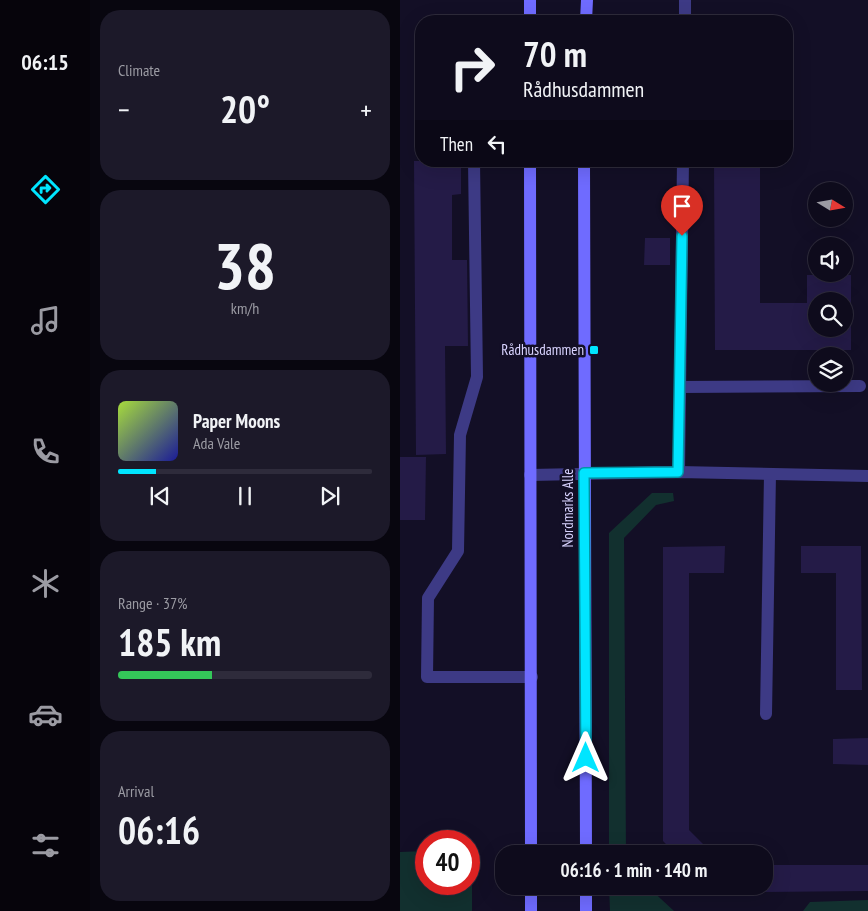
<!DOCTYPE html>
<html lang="en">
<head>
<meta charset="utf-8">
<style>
  :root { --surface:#0e0b1c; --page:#1c1929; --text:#f1f3f6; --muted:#9b9ba3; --line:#2e2b3b; --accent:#00e5ff }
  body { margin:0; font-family:"PT Sans Narrow",sans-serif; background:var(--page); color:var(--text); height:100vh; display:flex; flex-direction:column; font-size:19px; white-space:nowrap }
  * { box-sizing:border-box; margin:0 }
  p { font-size:16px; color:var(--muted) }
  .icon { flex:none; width:28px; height:28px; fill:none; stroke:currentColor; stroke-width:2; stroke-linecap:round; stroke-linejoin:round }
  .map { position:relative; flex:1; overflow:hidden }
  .details { display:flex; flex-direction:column; gap:10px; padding:10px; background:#08060f; width:310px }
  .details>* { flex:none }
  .hud { position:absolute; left:15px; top:15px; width:378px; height:152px; border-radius:20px; box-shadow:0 5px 20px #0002,0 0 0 1px var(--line); background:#0e0b1c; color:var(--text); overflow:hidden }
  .needle { width:32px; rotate:101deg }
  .controls { position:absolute; left:408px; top:182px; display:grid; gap:10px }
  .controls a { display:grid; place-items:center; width:45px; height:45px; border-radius:50%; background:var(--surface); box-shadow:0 5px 20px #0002,0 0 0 1px var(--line); font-size:25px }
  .speed { position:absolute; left:15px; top:830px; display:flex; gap:10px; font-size:25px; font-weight:700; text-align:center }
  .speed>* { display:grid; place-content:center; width:65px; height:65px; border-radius:50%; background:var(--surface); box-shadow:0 5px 20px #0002,0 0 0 1px var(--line); line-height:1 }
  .speed .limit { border:8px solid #d22; background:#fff; color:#111 }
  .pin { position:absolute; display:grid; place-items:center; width:42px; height:42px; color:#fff; margin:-51px -21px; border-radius:50% 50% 50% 0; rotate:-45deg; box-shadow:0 0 5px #0007 }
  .pin .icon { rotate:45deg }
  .me { position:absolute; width:55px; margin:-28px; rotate:0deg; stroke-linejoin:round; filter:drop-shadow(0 0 4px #0008) }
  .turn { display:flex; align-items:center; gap:18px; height:105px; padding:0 25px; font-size:22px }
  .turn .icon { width:65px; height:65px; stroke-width:2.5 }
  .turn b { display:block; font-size:35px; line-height:42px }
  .then { display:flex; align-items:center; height:48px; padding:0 25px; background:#0003; gap:10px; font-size:19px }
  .big { font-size:38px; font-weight:600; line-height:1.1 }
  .details .widget { flex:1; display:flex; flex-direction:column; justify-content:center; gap:8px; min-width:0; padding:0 18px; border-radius:20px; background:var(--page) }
  .details .dial { align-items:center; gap:0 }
  .dial b { font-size:65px; line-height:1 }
  .song { display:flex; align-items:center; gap:15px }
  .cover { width:60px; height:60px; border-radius:8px; background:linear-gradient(135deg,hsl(80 70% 55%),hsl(240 70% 35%)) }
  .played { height:5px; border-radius:2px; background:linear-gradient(90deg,var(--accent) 15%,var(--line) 15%) }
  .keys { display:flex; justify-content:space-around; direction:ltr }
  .heat { display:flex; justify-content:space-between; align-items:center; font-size:28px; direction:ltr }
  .charge { height:8px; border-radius:4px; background:linear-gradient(90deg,#34c759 37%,var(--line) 0) }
  .trip { position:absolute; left:95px; top:845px; width:278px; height:50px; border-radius:20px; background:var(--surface); box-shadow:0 5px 20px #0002,0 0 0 1px var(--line); font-weight:600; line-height:50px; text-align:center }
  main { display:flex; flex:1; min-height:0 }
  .tab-bar { display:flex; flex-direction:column; width:90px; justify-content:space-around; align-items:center; background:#06040b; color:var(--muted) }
  .tab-bar .icon { width:35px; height:35px }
  .tab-bar .active { color:var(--accent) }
  .tab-bar b { font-size:22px; color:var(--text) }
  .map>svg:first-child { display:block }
  .green { fill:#12302f }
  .building { fill:#241b47; fill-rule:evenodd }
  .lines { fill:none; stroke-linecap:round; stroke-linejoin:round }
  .lane { stroke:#3d3a85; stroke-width:12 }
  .street { stroke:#3d3a85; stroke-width:12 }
  .secondary { stroke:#6f6bff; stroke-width:12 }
  .route-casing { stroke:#0095a6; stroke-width:12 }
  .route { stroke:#00e5ff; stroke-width:9 }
  .poi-dot { fill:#00e5ff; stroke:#130f26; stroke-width:2 }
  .labels { text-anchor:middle; stroke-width:5; stroke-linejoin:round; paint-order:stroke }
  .poi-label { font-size:15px; fill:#d9d4ff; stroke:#130f26; text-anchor:end }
  .street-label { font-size:15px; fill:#d9d4ff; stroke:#130f26 }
</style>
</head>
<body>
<main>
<nav class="tab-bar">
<b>06:15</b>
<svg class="icon active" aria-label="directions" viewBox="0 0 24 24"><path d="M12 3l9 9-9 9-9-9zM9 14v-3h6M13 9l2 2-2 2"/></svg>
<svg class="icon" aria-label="music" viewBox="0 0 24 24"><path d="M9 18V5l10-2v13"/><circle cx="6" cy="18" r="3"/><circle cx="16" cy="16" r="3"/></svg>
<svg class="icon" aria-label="phone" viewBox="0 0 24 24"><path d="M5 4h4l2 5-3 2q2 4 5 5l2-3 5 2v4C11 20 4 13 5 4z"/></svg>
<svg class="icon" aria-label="climate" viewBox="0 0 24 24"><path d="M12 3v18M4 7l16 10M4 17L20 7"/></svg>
<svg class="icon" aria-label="car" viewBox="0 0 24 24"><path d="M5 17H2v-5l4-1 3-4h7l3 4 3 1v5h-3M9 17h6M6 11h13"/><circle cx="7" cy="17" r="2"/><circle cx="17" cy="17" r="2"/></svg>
<svg class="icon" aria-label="filters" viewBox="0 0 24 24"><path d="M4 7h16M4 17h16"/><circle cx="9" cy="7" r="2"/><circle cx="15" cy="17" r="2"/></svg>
</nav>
<section class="details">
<div class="widget"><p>Climate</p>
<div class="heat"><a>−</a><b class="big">20°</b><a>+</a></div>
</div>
<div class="widget dial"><b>38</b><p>km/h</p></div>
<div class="widget">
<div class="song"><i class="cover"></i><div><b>Paper Moons</b><p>Ada Vale</p></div></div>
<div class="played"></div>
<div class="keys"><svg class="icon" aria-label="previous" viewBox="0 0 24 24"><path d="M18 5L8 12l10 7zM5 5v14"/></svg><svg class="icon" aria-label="pause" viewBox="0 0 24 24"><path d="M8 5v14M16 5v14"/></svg><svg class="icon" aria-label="next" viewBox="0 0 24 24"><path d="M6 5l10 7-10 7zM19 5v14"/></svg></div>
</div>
<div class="widget"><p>Range · 37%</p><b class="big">185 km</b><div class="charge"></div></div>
<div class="widget"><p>Arrival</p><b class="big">06:16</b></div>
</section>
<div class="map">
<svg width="468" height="911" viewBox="0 0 468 911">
  <rect width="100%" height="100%" fill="#130f26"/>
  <g class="green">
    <path d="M 252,493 L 273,493 L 274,501 L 256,505 L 224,538 L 226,854 L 209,854 L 209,533 Z"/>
    <path d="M 26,851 L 26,884 L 69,884 L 69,851 L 72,851 L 72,911 L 0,911 L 0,852 Z"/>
    <path d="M 209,886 L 247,886 L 274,911 L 210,911 Z"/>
    <path d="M 468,900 L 468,911 L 403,911 L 410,902 Z"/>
  </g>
  <g class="building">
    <path d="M 14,161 L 61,161 L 61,194 L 52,195 L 52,260 L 67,260 L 68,346 L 45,346 L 46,454 L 16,455 Z"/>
    <path d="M 314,161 L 360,161 L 360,303 L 407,303 L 407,275 L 451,275 L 451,350 L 315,350 ZM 416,301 L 444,301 L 444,329 L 416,329 Z"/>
    <path d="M 245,238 L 270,238 L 270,265 L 244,265 Z"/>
    <path d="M 0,457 L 26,457 L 25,520 L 0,520 Z"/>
    <path d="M 325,546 L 324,573 L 289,573 L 289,830 L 313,854 L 276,854 L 263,841 L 263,547 Z"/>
    <path d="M 401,546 L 461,546 L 462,690 L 436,690 L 436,573 L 401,573 Z"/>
    <path d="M 468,738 L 468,765 L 433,764 L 433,739 Z"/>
    <path d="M 364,865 L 468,865 L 468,891 L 364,892 Z"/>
    <path d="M 310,886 L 345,886 L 351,892 L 316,892 Z"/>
  </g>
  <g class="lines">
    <g class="lane">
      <path d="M 285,21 L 285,0"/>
      <path d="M 74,161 L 77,377 L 60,435 L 58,551 L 28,598 L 27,677 L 132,677"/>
      <path d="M 280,387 L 460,386"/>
      <path d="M 279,472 L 283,161"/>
      <path d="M 366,714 L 370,474"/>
    </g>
    <path class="street" d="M 130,475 L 279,472 L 468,476"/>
    <g class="secondary">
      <path d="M 130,21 L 130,0"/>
      <path d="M 186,21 L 187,0"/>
      <path d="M 130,161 L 131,854"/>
      <path d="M 184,161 L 186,854"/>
      <path d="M 131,886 L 131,911"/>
      <path d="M 186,886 L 186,911"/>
    </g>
  </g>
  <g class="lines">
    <g class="route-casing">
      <path id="route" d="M 186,758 L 184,473 L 278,472 L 282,236"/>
    </g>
    <use href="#route" class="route"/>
  </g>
  <rect class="poi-dot" x="189" y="345" width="10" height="10" rx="2.5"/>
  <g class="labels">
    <g class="poi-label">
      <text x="184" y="355">Rådhusdammen</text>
    </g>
    <g class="street-label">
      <text transform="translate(168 508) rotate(-90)" y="5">Nordmarks Alle</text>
    </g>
  </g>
</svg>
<div class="controls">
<a><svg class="needle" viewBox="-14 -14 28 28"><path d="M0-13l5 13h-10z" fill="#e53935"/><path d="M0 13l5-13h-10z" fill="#9b9ba3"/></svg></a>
<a><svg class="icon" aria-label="sound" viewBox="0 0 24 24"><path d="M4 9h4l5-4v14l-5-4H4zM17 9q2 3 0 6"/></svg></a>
<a><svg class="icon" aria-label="search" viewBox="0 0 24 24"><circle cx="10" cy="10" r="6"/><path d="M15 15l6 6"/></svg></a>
<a><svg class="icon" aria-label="layers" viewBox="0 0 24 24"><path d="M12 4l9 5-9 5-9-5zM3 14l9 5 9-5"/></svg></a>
</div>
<div class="speed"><div class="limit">40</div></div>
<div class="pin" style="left:282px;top:236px;background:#d93025"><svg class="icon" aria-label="arrive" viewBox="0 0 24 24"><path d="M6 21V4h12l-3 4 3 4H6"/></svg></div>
<svg class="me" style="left:186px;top:758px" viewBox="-20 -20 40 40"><path d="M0-17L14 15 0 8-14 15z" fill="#00e5ff" stroke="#fff" stroke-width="4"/></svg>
<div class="trip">06:16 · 1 min · 140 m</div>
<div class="hud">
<div class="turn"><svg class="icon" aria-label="right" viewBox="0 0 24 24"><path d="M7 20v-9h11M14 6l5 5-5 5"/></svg><div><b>70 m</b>Rådhusdammen</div></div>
<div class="then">Then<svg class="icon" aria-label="left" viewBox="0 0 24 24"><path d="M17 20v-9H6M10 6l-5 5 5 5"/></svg></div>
</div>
</div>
</main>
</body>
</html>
